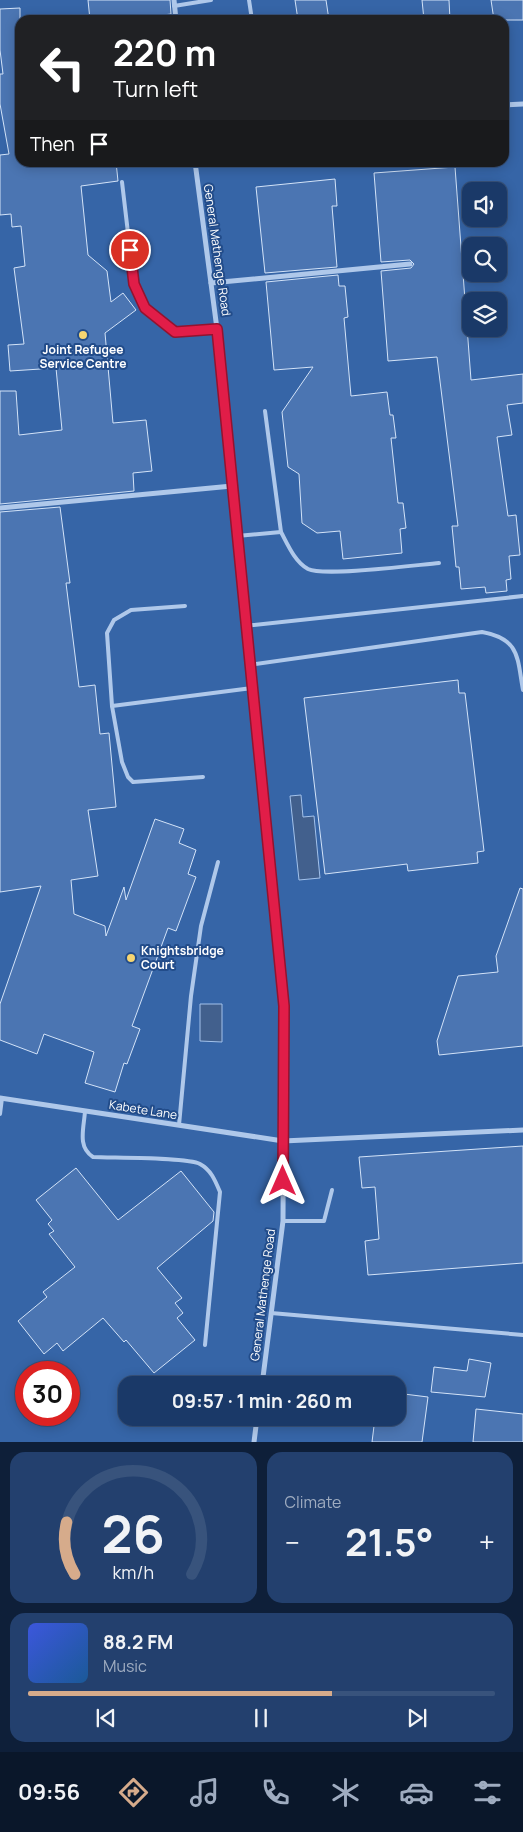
<!DOCTYPE html>
<html lang="en">
<head>
<meta charset="utf-8">
<style>
  :root { --surface:#1a3968; --page:#23406e; --text:#f1f3f6; --muted:#9facc0; --line:#38537c; --accent:#d6ab8b }
  body { margin:0; font-family:Manrope,sans-serif; background:var(--page); color:var(--text); height:100vh; display:flex; flex-direction:column; font-size:19px; white-space:nowrap }
  * { box-sizing:border-box; margin:0 }
  p { font-size:16px; color:var(--muted) }
  .icon { flex:none; width:28px; height:28px; fill:none; stroke:currentColor; stroke-width:2; stroke-linecap:round; stroke-linejoin:round }
  .map { position:relative; height:1442px; overflow:hidden }
  .details { display:flex; flex-direction:column; gap:10px; padding:10px; background:#0e1f39; flex:1 }
  .details>* { flex:none }
  .guide { position:absolute; left:15px; top:15px; width:494px; height:152px; border-radius:15px; box-shadow:0 2px 12px #0003,0 0 0 1px var(--line); background:#202124; color:#fff; overflow:hidden }
  .controls { position:absolute; left:462px; top:182px; display:grid; gap:10px }
  .controls a { display:grid; place-items:center; width:45px; height:45px; border-radius:10px; background:var(--surface); box-shadow:0 2px 12px #0003,0 0 0 1px var(--line); font-size:25px }
  .speed { position:absolute; left:15px; top:1361px; display:flex; gap:10px; font-size:25px; font-weight:700; text-align:center }
  .speed>* { display:grid; place-content:center; width:65px; height:65px; border-radius:50%; background:var(--surface); box-shadow:0 2px 12px #0003,0 0 0 1px var(--line); line-height:1 }
  .speed .limit { border:8px solid #d22; background:#fff; color:#111 }
  .pin { position:absolute; display:grid; place-items:center; width:42px; height:42px; color:#fff; margin:-21px; border:2px solid #fff; border-radius:50%; box-shadow:0 1px 5px #0007 }
  .me { position:absolute; width:55px; margin:-28px; rotate:0deg; stroke-linejoin:round; filter:drop-shadow(0 0 4px #0008) }
  .turn { display:flex; align-items:center; gap:18px; height:105px; padding:0 15px; font-size:22px }
  .turn .icon { width:65px; height:65px; stroke-width:2.5 }
  .turn b { display:block; font-size:35px; line-height:42px }
  .then { display:flex; align-items:center; height:48px; padding:0 15px; background:#0003; gap:10px; font-size:19px }
  .big { font-size:38px; font-weight:700; line-height:1.1 }
  .details .widget { flex:1; display:flex; flex-direction:column; justify-content:center; gap:8px; min-width:0; padding:0 18px; border-radius:15px; background:var(--page) }
  .details .dial { align-items:center; gap:0 }
  .dial svg { height:130px; overflow:visible; fill:none; stroke:var(--line); stroke-width:7; stroke-linecap:round; text-anchor:middle }
  .dial text { fill:var(--text); stroke:none }
  .song { display:flex; align-items:center; gap:15px }
  .cover { width:60px; height:60px; border-radius:8px; background:linear-gradient(135deg,hsl(230 70% 55%),hsl(210 70% 35%)) }
  .played { height:5px; border-radius:2px; background:linear-gradient(90deg,var(--accent) 65%,var(--line) 65%) }
  .keys { display:flex; justify-content:space-around; direction:ltr }
  .heat { display:flex; justify-content:space-between; align-items:center; font-size:28px; direction:ltr }
  .details .tiles { flex:1; display:grid; gap:10px; grid-template-columns:1fr 1fr }
  .widget:last-child { grid-column:span 2 }
  .trip { position:absolute; left:118px; top:1376px; width:288px; height:50px; border-radius:15px; background:var(--surface); box-shadow:0 2px 12px #0003,0 0 0 1px var(--line); font-weight:700; line-height:50px; text-align:center }
  .dock { display:flex; height:80px; justify-content:space-around; align-items:center; background:#0a172a; color:var(--muted) }
  .dock .icon { width:35px; height:35px }
  .dock .active { color:var(--accent) }
  .dock b { font-size:22px; color:var(--text) }
  .map>svg:first-child { display:block }
  .green { fill:#3665a7; fill-rule:evenodd }
  .water { fill:#42608d; stroke:#a3c2eb }
  .building { fill:#4b75b2; stroke:#d3e3f8 }
  .lines { fill:none; stroke-linecap:round; stroke-linejoin:round }
  .lane { stroke:#afc8ea; stroke-width:4 }
  .street { stroke:#afc8ea; stroke-width:5 }
  .route-casing { stroke:#92132f; stroke-width:12 }
  .route { stroke:#e11d48; stroke-width:9 }
  .poi-dot { fill:#f6d571; stroke:#224c8a; stroke-width:2 }
  .labels { text-anchor:middle; stroke-width:4; stroke-linejoin:round; paint-order:stroke }
  .street-label { font-size:12px; fill:#fff; stroke:#224c8a }
  .poi-label { font-size:12px; font-weight:bold; fill:#fff; stroke:#224c8a }
</style>
</head>
<body>
<div class="map">
<svg width="523" height="1442" viewBox="0 0 523 1442">
  <rect width="100%" height="100%" fill="#224c8a"/>
  <path class="green" d="M 0,0 L 523,0 L 523,1442 L 0,1442 ZM 20,20 L 504,20 L 504,162 L 20,162 ZM 471,191 L 499,191 L 499,219 L 471,219 ZM 471,246 L 499,246 L 499,274 L 471,274 ZM 471,301 L 499,301 L 499,329 L 471,329 ZM 26,1372 L 69,1372 L 69,1415 L 26,1415 ZM 126,1385 L 396,1385 L 396,1418 L 126,1418 Z"/>
  <g class="water">
    <path d="M 301,795 L 303,817 L 314,816 L 320,878 L 299,880 L 290,796 Z"/>
    <path d="M 200,1004 L 222,1004 L 222,1042 L 200,1041 Z"/>
  </g>
  <g class="building">
    <path d="M 88,0 L 170,0 L 171,14 L 122,20 L 90,20 Z"/>
    <path d="M 295,0 L 326,0 L 329,20 L 298,20 Z"/>
    <path d="M 422,0 L 449,0 L 450,20 L 424,20 Z"/>
    <path d="M 491,0 L 523,0 L 523,20 L 494,20 Z"/>
    <path d="M 20,8 L 20,162 L 116,162 L 118,181 L 81,186 L 88,255 L 107,271 L 111,302 L 123,293 L 136,310 L 105,333 L 113,423 L 146,420 L 152,471 L 133,473 L 134,491 L 0,504 L 0,391 L 16,391 L 19,435 L 62,430 L 56,368 L 10,371 L 8,345 L 24,344 L 14,268 L 25,266 L 21,226 L 12,227 L 11,214 L 0,215 L 0,155 L 9,154 L 0,104 L 0,74 L 3,74 L 0,50 L 0,9 Z"/>
    <path d="M 455,167 L 471,380 L 523,374 L 523,403 L 507,405 L 512,435 L 497,437 L 508,516 L 516,515 L 520,555 L 509,556 L 511,579 L 506,580 L 507,591 L 486,593 L 485,587 L 461,589 L 459,567 L 456,567 L 452,526 L 458,526 L 437,357 L 388,361 L 381,271 L 411,268 L 414,264 L 410,260 L 381,262 L 374,173 Z"/>
    <path d="M 335,179 L 337,206 L 332,206 L 337,267 L 265,273 L 256,187 Z"/>
    <path d="M 338,275 L 339,286 L 345,286 L 348,317 L 344,318 L 351,396 L 387,392 L 390,415 L 393,415 L 396,438 L 391,438 L 398,503 L 403,503 L 406,528 L 400,529 L 402,553 L 343,559 L 340,531 L 317,533 L 302,523 L 299,474 L 288,467 L 282,412 L 313,367 L 274,370 L 266,282 Z"/>
    <path d="M 60,507 L 70,583 L 66,583 L 79,687 L 95,685 L 100,734 L 109,733 L 116,807 L 88,810 L 98,876 L 71,880 L 74,914 L 105,926 L 106,936 L 124,887 L 126,900 L 155,819 L 184,829 L 179,843 L 196,850 L 188,874 L 196,877 L 176,931 L 168,928 L 132,1026 L 140,1029 L 127,1064 L 124,1063 L 115,1092 L 85,1083 L 94,1052 L 44,1034 L 37,1054 L 0,1040 L 0,1004 L 41,886 L 0,892 L 0,512 Z"/>
    <path d="M 458,680 L 459,693 L 465,693 L 484,851 L 477,852 L 478,863 L 408,871 L 407,864 L 325,874 L 304,698 Z"/>
    <path d="M 520,888 L 523,889 L 523,1046 L 439,1055 L 437,1041 L 458,976 L 498,972 L 496,956 Z"/>
    <path d="M 523,1146 L 523,1263 L 368,1275 L 365,1241 L 379,1239 L 375,1187 L 362,1188 L 359,1157 Z"/>
    <path d="M 76,1168 L 118,1220 L 181,1171 L 214,1212 L 213,1221 L 157,1268 L 182,1298 L 175,1303 L 183,1313 L 177,1318 L 195,1340 L 154,1373 L 126,1340 L 124,1342 L 103,1318 L 63,1351 L 57,1343 L 44,1354 L 18,1321 L 47,1297 L 43,1292 L 75,1267 L 49,1234 L 54,1231 L 48,1224 L 52,1220 L 36,1200 Z"/>
    <path d="M 469,1359 L 491,1363 L 485,1397 L 431,1392 L 434,1367 L 467,1371 Z"/>
    <path d="M 396,1393 L 428,1397 L 422,1442 L 372,1442 L 375,1418 L 396,1418 Z"/>
    <path d="M 476,1409 L 523,1414 L 523,1442 L 473,1442 Z"/>
  </g>
  <g class="lines">
    <g class="lane">
      <path d="M 249,0 L 252,20"/>
      <path d="M 174,6 L 211,0"/>
      <path d="M 122,182 L 134,284 L 145,308 L 175,332 L 217,329"/>
      <path d="M 265,411 L 281,532 C 288,545 295,562 308,569 C 324,577 416,565 439,563"/>
      <path d="M 237,536 L 281,532"/>
      <path d="M 185,606 L 131,610 L 114,620 L 107,633 L 112,706 L 122,762 L 128,777 L 133,782 L 203,777"/>
      <path d="M 245,626 L 523,596"/>
      <path d="M 249,665 L 482,632 C 520,639 517,657 523,690"/>
      <path d="M 112,706 L 252,688"/>
      <path d="M 85,1111 C 84,1128 77,1147 93,1157 C 112,1158 188,1157 200,1164 C 211,1170 215,1180 220,1192 L 205,1345"/>
      <path d="M 0,1114 L 2,1098"/>
      <path d="M 179,1125 L 191,996 L 201,926 L 218,862"/>
      <path d="M 283,1221 L 324,1221 L 332,1190"/>
      <path d="M 271,1313 L 523,1335"/>
    </g>
    <g class="street">
      <path d="M 174,0 L 176,20"/>
      <path d="M 504,105 L 523,104"/>
      <path d="M 195,162 L 217,329 L 284,1006 L 283,1221 L 262,1385"/>
      <path d="M 211,283 L 410,264"/>
      <path d="M 0,508 L 232,486"/>
      <path d="M 0,1098 L 283,1141 L 523,1130"/>
      <path d="M 254,1442 L 257,1418"/>
    </g>
  </g>
  <g class="lines">
    <g class="route-casing">
      <path id="route" d="M 130,250 L 134,284 L 145,308 L 175,332 L 217,329 L 284,1006 L 283,1181"/>
    </g>
    <use href="#route" class="route"/>
  </g>
  <g class="poi-dot">
    <circle cx="83" cy="335" r="5"/>
    <circle cx="131" cy="958" r="5"/>
  </g>
  <g class="labels">
    <g class="street-label">
      <text transform="translate(217 250) rotate(82)" y="4">General Mathenge Road</text>
      <text transform="translate(143 1110) rotate(9)" y="4">Kabete Lane</text>
      <text transform="translate(263 1295) rotate(-83)" y="4">General Mathenge Road</text>
    </g>
    <g class="poi-label">
      <text x="83" y="354">Joint Refugee<tspan x="83" dy="14">Service Centre</tspan></text>
      <text x="141" y="955" text-anchor="start">Knightsbridge<tspan x="141" dy="14">Court</tspan></text>
    </g>
  </g>
</svg>
<div class="controls">
<a><svg class="icon" aria-label="sound" viewBox="0 0 24 24"><path d="M4 9h4l5-4v14l-5-4H4zM17 9q2 3 0 6"/></svg></a>
<a><svg class="icon" aria-label="search" viewBox="0 0 24 24"><circle cx="10" cy="10" r="6"/><path d="M15 15l6 6"/></svg></a>
<a><svg class="icon" aria-label="layers" viewBox="0 0 24 24"><path d="M12 4l9 5-9 5-9-5zM3 14l9 5 9-5"/></svg></a>
</div>
<div class="speed"><div class="limit">30</div></div>
<div class="pin" style="left:130px;top:250px;background:#d93025"><svg class="icon" aria-label="arrive" viewBox="0 0 24 24"><path d="M6 21V4h12l-3 4 3 4H6"/></svg></div>
<svg class="me" style="left:283px;top:1181px" viewBox="-20 -20 40 40"><path d="M0-17L14 15 0 8-14 15z" fill="#e11d48" stroke="#fff" stroke-width="4"/></svg>
<div class="trip">09:57 · 1 min · 260 m</div>
<div class="guide">
<div class="turn"><svg class="icon" aria-label="left" viewBox="0 0 24 24"><path d="M17 20v-9H6M10 6l-5 5 5 5"/></svg><div><b>220 m</b>Turn left</div></div>
<div class="then">Then<svg class="icon" aria-label="arrive" viewBox="0 0 24 24"><path d="M6 21V4h12l-3 4 3 4H6"/></svg></div>
</div>
</div>
<section class="details">
<div class="tiles">
<div class="widget dial"><svg viewBox="0 0 100 80">
<path d="M14 69A42 42 0 1 1 86 69"/>
<path d="M14 69A42 42 0 0 1 9 37" stroke="#d6ab8b"/>
<text x="50" y="56" font-size="32" font-weight="700">26</text>
<text x="50" y="72" font-size="11">km/h</text>
</svg></div>
<div class="widget"><p>Climate</p>
<div class="heat"><a>−</a><b class="big">21.5°</b><a>+</a></div>
</div>
<div class="widget">
<div class="song"><i class="cover"></i><div><b>88.2 FM</b><p>Music</p></div></div>
<div class="played"></div>
<div class="keys"><svg class="icon" aria-label="previous" viewBox="0 0 24 24"><path d="M18 5L8 12l10 7zM5 5v14"/></svg><svg class="icon" aria-label="pause" viewBox="0 0 24 24"><path d="M8 5v14M16 5v14"/></svg><svg class="icon" aria-label="next" viewBox="0 0 24 24"><path d="M6 5l10 7-10 7zM19 5v14"/></svg></div>
</div>
</div>
</section>
<nav class="dock">
<b>09:56</b>
<svg class="icon active" aria-label="directions" viewBox="0 0 24 24"><path d="M12 3l9 9-9 9-9-9zM9 14v-3h6M13 9l2 2-2 2"/></svg>
<svg class="icon" aria-label="music" viewBox="0 0 24 24"><path d="M9 18V5l10-2v13"/><circle cx="6" cy="18" r="3"/><circle cx="16" cy="16" r="3"/></svg>
<svg class="icon" aria-label="phone" viewBox="0 0 24 24"><path d="M5 4h4l2 5-3 2q2 4 5 5l2-3 5 2v4C11 20 4 13 5 4z"/></svg>
<svg class="icon" aria-label="climate" viewBox="0 0 24 24"><path d="M12 3v18M4 7l16 10M4 17L20 7"/></svg>
<svg class="icon" aria-label="car" viewBox="0 0 24 24"><path d="M5 17H2v-5l4-1 3-4h7l3 4 3 1v5h-3M9 17h6M6 11h13"/><circle cx="7" cy="17" r="2"/><circle cx="17" cy="17" r="2"/></svg>
<svg class="icon" aria-label="filters" viewBox="0 0 24 24"><path d="M4 7h16M4 17h16"/><circle cx="9" cy="7" r="2"/><circle cx="15" cy="17" r="2"/></svg>
</nav>
</body>
</html>
